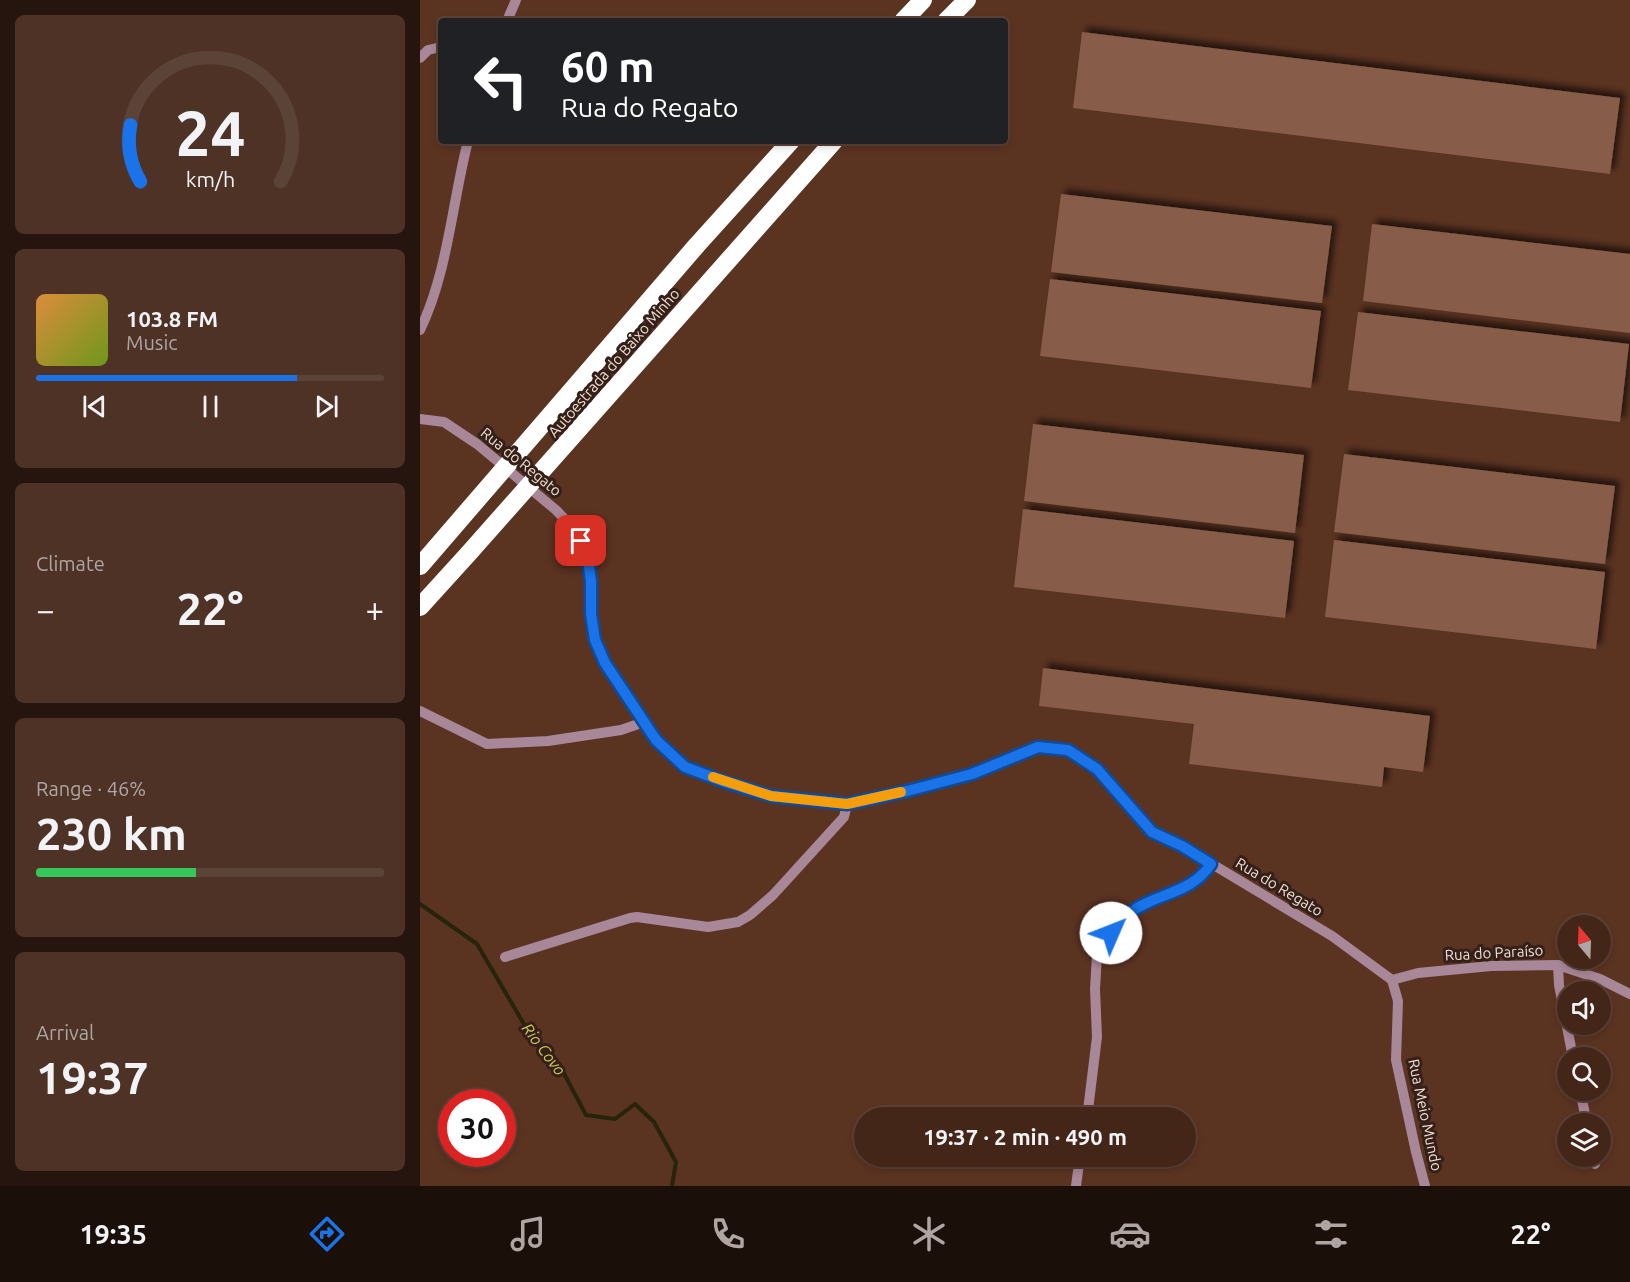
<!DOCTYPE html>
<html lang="en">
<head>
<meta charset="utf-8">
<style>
  :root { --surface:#442619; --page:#4e3226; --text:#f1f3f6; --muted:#afa5a2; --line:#5c4338; --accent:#1a73e8 }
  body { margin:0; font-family:Ubuntu,sans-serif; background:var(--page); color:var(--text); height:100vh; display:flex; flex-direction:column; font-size:22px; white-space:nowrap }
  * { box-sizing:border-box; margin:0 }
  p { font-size:20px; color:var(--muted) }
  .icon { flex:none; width:33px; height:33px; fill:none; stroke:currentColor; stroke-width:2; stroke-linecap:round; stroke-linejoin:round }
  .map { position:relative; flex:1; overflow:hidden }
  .sheet { display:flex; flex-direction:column; gap:15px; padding:15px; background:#25150e; width:420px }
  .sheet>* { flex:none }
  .top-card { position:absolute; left:18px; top:18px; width:570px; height:126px; border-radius:6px; box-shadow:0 3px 9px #0003,0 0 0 2px var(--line); background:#202124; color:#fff; overflow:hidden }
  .needle { width:39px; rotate:341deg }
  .buttons { position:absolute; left:1137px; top:915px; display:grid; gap:12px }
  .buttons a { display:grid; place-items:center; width:54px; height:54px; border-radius:50%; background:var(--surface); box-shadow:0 3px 9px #0003,0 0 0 2px var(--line); font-size:30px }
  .speed { position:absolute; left:18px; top:1089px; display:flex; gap:12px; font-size:30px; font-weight:700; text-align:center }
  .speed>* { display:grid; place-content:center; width:78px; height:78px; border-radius:50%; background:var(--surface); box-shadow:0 3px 9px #0003,0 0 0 2px var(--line); line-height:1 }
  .speed .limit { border:9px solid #d22; background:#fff; color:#111 }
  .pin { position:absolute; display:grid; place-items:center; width:51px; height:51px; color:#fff; margin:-26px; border-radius:12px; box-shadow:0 3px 9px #0006 }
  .me { position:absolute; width:66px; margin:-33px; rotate:46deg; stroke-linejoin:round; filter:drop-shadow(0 0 4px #0008) }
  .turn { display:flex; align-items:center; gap:21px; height:126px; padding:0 24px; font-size:27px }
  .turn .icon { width:78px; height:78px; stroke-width:2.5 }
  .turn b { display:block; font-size:42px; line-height:51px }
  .big { font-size:45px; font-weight:700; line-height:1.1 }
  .sheet .card { flex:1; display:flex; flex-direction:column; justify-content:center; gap:9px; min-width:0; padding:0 21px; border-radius:9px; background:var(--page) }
  .sheet .dial { align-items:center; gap:0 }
  .dial svg { height:156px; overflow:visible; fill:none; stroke:var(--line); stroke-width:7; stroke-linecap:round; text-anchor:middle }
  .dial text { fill:var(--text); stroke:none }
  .song { display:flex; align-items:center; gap:18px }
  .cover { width:72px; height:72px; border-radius:9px; background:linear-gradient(135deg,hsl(30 70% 55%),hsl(80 70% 35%)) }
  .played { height:6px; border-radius:3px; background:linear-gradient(90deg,var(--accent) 75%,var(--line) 75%) }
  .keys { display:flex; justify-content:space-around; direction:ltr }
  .heat { display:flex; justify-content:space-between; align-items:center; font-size:33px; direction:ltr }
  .charge { height:9px; border-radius:4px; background:linear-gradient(90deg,#34c759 46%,var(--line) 0) }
  .trip { position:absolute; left:434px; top:1107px; width:342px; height:60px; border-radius:30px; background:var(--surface); box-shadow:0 3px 9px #0003,0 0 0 2px var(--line); font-weight:700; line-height:60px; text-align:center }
  .menu { display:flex; height:96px; justify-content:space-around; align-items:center; background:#1b0f0a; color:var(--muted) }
  .menu .icon { width:42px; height:42px }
  .menu .active { color:var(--accent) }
  .menu b { font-size:27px; color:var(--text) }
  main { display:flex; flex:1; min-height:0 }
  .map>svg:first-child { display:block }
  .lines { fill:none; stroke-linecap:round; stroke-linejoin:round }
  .stream { stroke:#26240a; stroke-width:4 }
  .building { fill:#875c49; filter:url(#shadow) }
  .minor { stroke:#a88798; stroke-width:10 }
  .highway { stroke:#fff; stroke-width:18 }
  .route-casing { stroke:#114b97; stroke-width:15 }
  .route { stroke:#1a73e8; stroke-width:10 }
  .slow { stroke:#f59e0b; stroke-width:10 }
  .labels { text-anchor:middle; stroke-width:6; stroke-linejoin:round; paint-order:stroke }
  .street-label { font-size:15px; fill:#f5dcd1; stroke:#332119 }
  .water-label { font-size:16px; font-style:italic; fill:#d2ca5a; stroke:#332119 }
</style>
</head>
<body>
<main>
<section class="sheet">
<div class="card dial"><svg viewBox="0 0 100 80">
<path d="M14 69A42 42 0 1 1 86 69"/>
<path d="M14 69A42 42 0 0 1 9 40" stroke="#1a73e8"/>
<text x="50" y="56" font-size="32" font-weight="700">24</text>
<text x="50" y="72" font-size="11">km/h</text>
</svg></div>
<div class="card">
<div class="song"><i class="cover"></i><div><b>103.8 FM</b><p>Music</p></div></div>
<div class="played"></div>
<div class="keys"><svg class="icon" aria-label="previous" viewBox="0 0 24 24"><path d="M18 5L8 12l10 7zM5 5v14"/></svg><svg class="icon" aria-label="pause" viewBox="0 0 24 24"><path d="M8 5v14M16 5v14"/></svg><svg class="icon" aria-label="next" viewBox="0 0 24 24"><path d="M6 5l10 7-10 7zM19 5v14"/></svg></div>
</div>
<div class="card"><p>Climate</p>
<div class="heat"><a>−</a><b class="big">22°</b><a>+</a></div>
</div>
<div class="card"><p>Range · 46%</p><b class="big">230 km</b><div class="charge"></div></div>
<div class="card"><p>Arrival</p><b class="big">19:37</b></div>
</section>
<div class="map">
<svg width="1210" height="1186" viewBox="0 0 1210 1186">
  <defs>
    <filter id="shadow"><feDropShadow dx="5" dy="-5" stdDeviation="3" flood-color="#0009"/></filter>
  </defs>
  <rect width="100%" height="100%" fill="#5b3321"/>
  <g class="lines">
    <path class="stream" d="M 0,904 L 57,944 L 115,1043 L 140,1066 L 166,1115 L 195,1119 L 215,1104 L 234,1122 L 256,1162 L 252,1186"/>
  </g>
  <g class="building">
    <path d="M 662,32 L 1200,98 L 1190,174 L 653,108 Z"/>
    <path d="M 641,194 L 912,226 L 902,303 L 631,272 Z"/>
    <path d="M 952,224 L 1210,254 L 1210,333 L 943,301 Z"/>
    <path d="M 630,279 L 901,311 L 891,388 L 620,356 Z"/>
    <path d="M 938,312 L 1209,344 L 1200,422 L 928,390 Z"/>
    <path d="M 613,424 L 884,455 L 875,533 L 604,501 Z"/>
    <path d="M 924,454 L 1195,486 L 1185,564 L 914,532 Z"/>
    <path d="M 603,509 L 874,541 L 865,618 L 594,587 Z"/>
    <path d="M 914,540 L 1185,572 L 1176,649 L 905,617 Z"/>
    <path d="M 623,668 L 1010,716 L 1003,772 L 964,767 L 962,787 L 769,764 L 774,724 L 619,706 Z"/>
  </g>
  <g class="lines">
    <g class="minor">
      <path d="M 87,21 L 96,0"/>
      <path d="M 0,58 L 8,50 L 21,47"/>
      <path d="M 0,330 C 28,272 32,203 48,141"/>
      <path d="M 0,419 L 24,422 L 57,444 L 136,510 L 155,530 L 167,553 L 171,581 L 171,614 L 175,640 L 185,662 L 236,739 L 265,767 L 305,782 L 351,796 L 427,804 L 487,791 L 552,774 L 618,747 L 648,750 L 677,769 L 732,832 L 762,846 L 912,936 L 972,980"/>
      <path d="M 0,711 L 67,744 L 128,741 L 201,730 L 224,722"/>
      <path d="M 85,957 L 210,918 L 217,917 L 288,927 L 318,922 L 330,915 L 353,895 L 424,817 L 427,804"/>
      <path d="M 1138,965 L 1139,985 L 1153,1058"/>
      <path d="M 972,980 L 998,973 L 1071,966 L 1138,965 L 1180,979 L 1210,994"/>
      <path d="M 972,980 L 978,1001 L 976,1060 L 996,1152 L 1005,1186"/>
      <path d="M 1160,1090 L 1167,1124"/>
      <path d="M 667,1118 L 677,1037 L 675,989 L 677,955 L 691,933 L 711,912 L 735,900 L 765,888 L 784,875 L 791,864"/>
      <path d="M 1173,1156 L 1175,1164"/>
      <path d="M 656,1186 L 660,1156"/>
    </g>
    <g class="highway">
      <path d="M 483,21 L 503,0"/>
      <path d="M 526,21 L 547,0"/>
      <path d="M 0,566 L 277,245 L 371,141"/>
      <path d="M 0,607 L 49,553 L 414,141"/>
    </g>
  </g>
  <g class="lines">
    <g class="route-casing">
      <path id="route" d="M 161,541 L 167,553 L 171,581 L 171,614 L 175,640 L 185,663 L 236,740 L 265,767 L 305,782 L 351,796 L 427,804 L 487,791 L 552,774 L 618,747 L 648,750 L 677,769 L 732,832 L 762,846 L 791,864 C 770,895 738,892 711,912 C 704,918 697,926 691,933"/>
    </g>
    <use href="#route" class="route"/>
    <path class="slow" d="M 293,777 L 351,796 L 427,804 L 481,792"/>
  </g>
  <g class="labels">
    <g class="street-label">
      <text transform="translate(194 363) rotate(-49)" y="5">Autoestrada do Baixo Minho</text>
      <text transform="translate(101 462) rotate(39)" y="5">Rua do Regato</text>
      <text transform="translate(859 887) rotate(31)" y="5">Rua do Regato</text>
      <text transform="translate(1074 953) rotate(-3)" y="5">Rua do Paraíso</text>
      <text transform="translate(1005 1115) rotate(78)" y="5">Rua Meio Mundo</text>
    </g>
    <g class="water-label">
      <text transform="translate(124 1049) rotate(53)" y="6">Rio Covo</text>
    </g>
  </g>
</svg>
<div class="buttons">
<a><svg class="needle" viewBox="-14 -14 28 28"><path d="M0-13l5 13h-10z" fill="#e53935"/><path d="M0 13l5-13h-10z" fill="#afa5a2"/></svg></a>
<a><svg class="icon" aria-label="sound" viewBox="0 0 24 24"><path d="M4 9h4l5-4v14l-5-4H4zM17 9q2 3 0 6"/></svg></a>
<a><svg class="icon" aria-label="search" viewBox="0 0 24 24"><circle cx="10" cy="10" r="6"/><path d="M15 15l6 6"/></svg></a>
<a><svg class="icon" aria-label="layers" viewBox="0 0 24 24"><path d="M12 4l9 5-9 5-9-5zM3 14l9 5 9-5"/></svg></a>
</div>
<div class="speed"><div class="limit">30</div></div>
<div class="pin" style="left:161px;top:541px;background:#d93025"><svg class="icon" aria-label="arrive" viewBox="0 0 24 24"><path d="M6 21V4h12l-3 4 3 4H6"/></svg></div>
<svg class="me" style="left:691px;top:933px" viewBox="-20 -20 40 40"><circle r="19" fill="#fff"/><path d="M0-13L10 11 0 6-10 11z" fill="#1a73e8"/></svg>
<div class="trip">19:37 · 2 min · 490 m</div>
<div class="top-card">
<div class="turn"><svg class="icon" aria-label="left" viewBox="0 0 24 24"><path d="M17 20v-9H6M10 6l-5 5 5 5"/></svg><div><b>60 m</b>Rua do Regato</div></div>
</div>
</div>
</main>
<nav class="menu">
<b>19:35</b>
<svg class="icon active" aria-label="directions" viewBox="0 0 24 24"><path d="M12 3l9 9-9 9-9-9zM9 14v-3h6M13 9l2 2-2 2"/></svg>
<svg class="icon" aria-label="music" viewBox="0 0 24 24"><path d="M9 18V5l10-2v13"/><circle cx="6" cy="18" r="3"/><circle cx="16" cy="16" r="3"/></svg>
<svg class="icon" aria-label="phone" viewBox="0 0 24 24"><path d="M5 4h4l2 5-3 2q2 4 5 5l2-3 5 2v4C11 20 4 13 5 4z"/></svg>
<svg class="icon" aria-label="climate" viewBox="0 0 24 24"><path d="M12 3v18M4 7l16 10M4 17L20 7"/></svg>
<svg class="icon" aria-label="car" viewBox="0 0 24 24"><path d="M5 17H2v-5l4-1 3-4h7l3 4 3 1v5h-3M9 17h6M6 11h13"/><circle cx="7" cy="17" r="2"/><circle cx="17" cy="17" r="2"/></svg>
<svg class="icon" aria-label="filters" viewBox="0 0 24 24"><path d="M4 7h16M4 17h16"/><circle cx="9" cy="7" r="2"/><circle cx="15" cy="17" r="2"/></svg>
<b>22°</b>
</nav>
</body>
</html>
